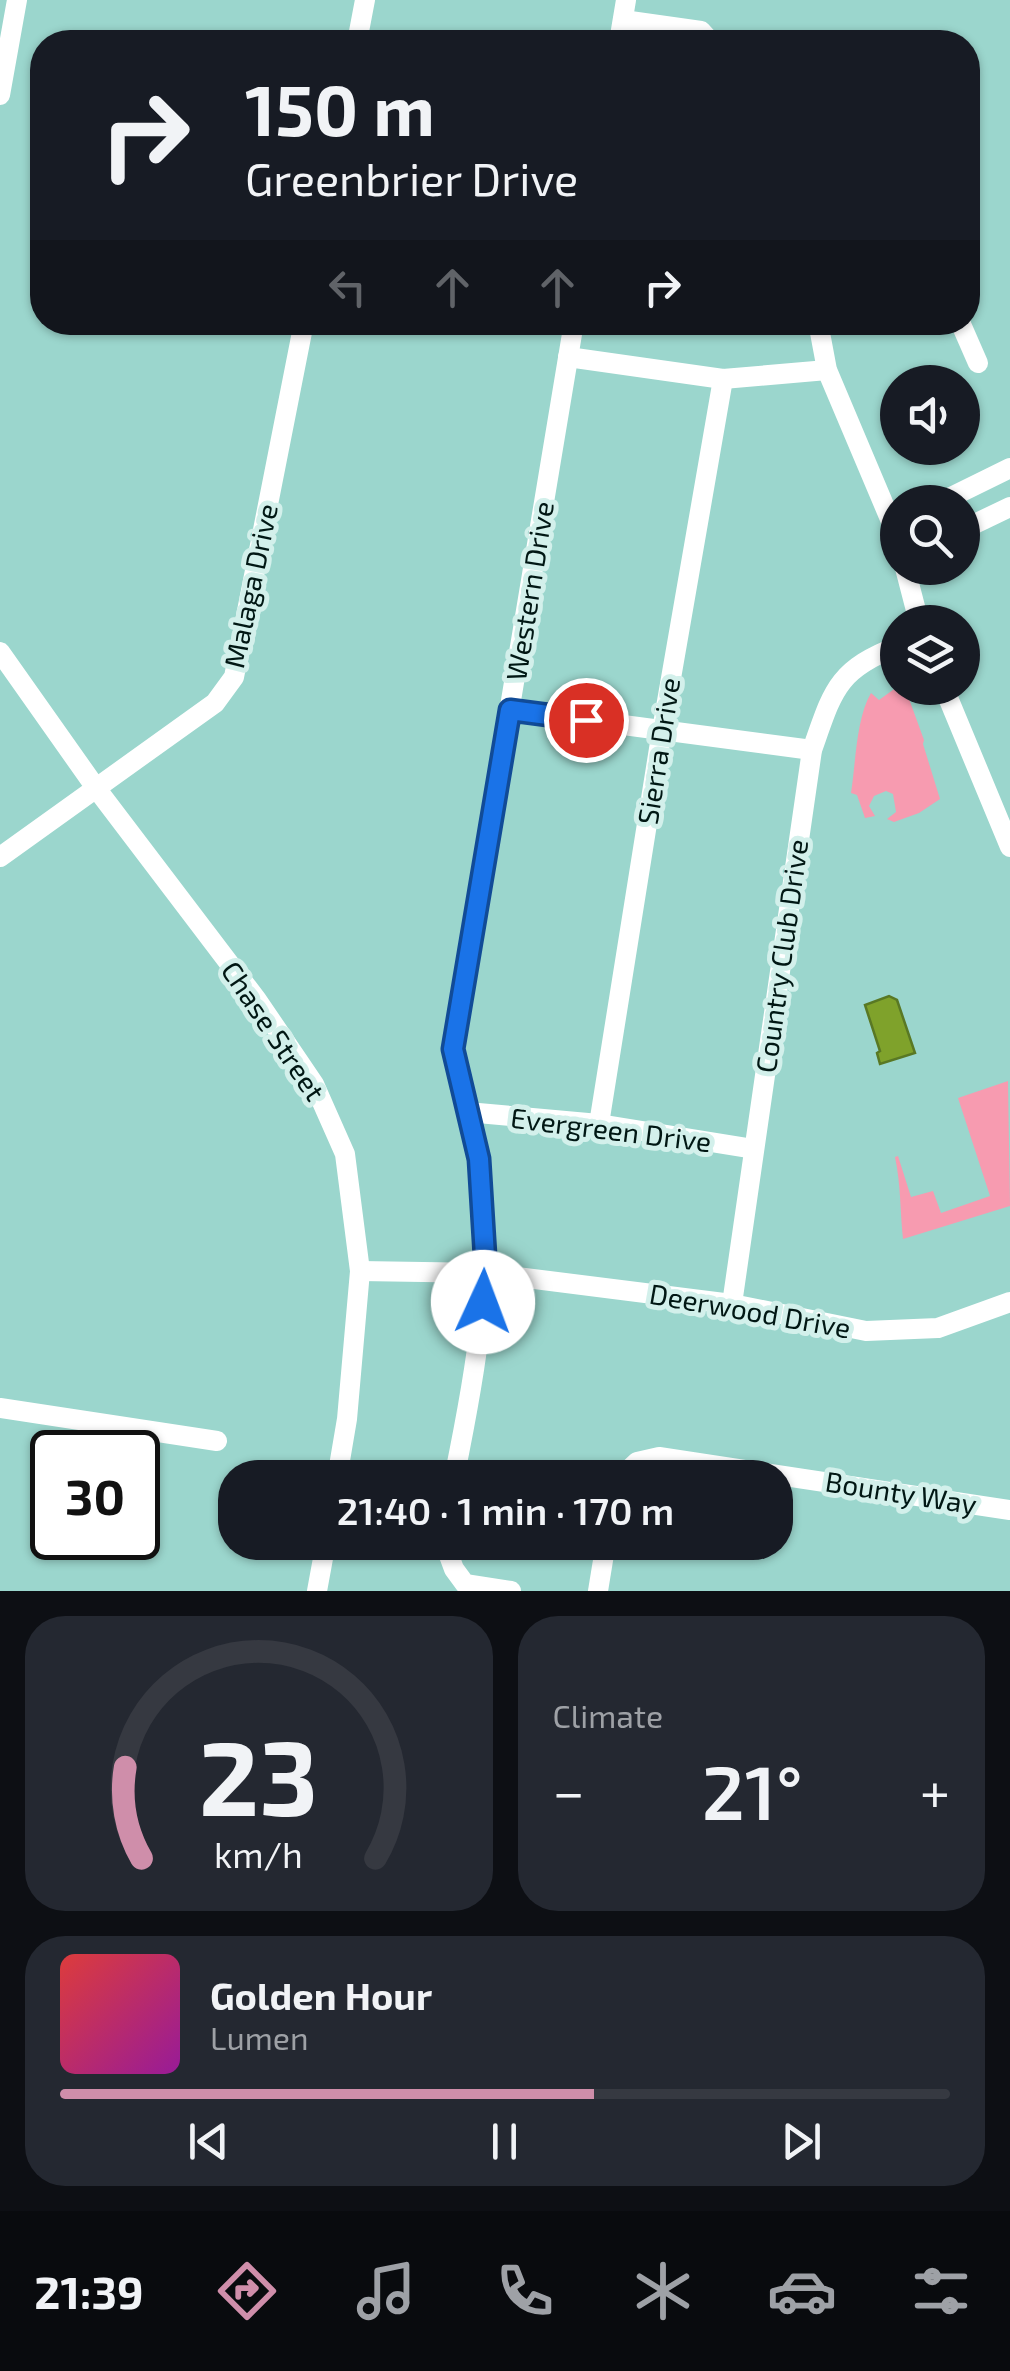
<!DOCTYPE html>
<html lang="en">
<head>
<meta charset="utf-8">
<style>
  :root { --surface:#171b24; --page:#242831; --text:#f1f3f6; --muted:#9ea1a6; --line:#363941; --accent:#cf8eaa }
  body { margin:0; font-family:"Exo 2",sans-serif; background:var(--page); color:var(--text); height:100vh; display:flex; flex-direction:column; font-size:38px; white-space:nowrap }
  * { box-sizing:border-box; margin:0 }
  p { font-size:32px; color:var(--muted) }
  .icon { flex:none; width:55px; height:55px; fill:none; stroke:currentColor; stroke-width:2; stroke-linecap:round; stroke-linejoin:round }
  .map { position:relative; height:1591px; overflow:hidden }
  .side { display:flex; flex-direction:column; gap:25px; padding:25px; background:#0d0f14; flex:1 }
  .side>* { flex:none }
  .hud { position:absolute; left:30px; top:30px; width:950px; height:305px; border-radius:40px; box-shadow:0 2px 8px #0004; background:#171b24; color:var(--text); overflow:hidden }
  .buttons { position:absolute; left:880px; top:365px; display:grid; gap:20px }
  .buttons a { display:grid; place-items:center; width:100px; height:100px; border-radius:50%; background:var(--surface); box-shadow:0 2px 8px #0004; font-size:50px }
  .speed { position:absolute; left:30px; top:1430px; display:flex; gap:20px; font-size:50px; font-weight:700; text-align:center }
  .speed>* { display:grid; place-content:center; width:130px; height:130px; border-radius:50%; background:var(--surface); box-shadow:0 2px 8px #0004; line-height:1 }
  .speed .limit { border:5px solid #111; border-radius:15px; background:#fff; color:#111 }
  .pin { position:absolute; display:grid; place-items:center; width:85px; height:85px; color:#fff; margin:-42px; border:5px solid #fff; border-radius:50%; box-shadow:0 2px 10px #0007 }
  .me { position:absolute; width:110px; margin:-55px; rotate:2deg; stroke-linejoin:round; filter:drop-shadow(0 0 8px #0008) }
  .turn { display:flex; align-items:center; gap:35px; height:210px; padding:0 50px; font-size:45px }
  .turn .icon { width:130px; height:130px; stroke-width:2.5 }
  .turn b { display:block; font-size:70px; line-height:85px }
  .lanes { display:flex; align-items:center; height:95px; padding:0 50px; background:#0003; justify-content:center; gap:50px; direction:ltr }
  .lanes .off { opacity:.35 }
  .big { font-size:75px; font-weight:600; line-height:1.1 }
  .side .tile { flex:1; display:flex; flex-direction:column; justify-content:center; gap:15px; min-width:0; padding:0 35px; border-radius:40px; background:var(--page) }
  .side .dial { align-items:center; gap:0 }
  .dial svg { height:260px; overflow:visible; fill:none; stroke:var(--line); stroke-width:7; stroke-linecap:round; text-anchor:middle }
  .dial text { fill:var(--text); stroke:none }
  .song { display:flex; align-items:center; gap:30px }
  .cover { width:120px; height:120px; border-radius:15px; background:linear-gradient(135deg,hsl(0 70% 55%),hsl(300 70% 35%)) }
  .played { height:10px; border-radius:5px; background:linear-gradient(90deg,var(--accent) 60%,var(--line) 60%) }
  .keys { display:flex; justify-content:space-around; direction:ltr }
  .heat { display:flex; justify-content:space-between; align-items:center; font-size:55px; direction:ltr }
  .side .tiles { flex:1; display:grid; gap:25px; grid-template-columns:1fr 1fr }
  .tile:last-child { grid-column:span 2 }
  .trip { position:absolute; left:218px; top:1460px; width:575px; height:100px; border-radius:40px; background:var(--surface); box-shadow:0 2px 8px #0004; font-weight:600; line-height:100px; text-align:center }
  .menu { display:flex; height:160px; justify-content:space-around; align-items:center; background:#090b0e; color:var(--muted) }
  .menu .icon { width:70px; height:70px }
  .menu .current { color:var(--accent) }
  .menu b { font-size:45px; color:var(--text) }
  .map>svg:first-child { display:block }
  .green { fill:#f79bb0 }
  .water { fill:#7fa22b; stroke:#597824; stroke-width:2.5 }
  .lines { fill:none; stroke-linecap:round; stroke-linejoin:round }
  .minor { stroke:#fff; stroke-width:20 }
  .route-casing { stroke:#114b97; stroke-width:25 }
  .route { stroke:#1a73e8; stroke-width:18 }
  .labels { text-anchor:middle; stroke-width:10; stroke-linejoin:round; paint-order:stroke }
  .street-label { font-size:28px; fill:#011714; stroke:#d3f0eb }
</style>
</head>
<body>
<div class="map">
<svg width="1010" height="1591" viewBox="0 0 1010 1591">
  <rect width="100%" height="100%" fill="#9bd6cd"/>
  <g class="green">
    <path d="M 897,687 L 908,696 L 924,740 L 923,744 L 940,799 L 919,813 L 894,822 L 887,819 L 896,812 L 893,794 L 886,791 L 874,796 L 869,806 L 875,816 L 865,818 L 857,795 L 851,793 C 856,761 856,719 871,693 L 879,700 Z"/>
    <path d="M 1008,1081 L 1010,1206 L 903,1239 C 900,1211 901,1185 895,1157 L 898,1156 L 911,1197 L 933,1191 L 941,1213 L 990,1196 L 958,1098 Z"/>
  </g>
  <path class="water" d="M 889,996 L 897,1000 L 915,1053 L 880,1064 L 877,1053 L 880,1051 L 865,1005 Z"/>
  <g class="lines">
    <g class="minor">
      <path d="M 623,20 L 701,31 L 711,42"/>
      <path d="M 357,42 L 365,0"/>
      <path d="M 619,42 L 626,0"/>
      <path d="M 0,95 L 17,0"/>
      <path d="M 818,322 L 827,370 L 898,538"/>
      <path d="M 960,322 L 978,363"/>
      <path d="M 568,357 L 723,379 L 827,370"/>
      <path d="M 941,502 L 1010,468"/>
      <path d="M 962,530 L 1010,507"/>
      <path d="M 905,568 L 919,622"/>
      <path d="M 0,652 L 96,788 L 257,1000 L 314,1084 L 345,1154 L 360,1271 L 347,1419 L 337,1478"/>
      <path d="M 944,688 L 1010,847"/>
      <path d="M 510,710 L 812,750"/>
      <path d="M 0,857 L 215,703 L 234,677 L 304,322"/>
      <path d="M 467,1112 L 599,1124 L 754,1149"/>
      <path d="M 599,1124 L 662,730 L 723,379"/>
      <path d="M 360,1271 L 486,1273 L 732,1304 L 866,1331 L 938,1328 L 1010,1302"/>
      <path d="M 732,1304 L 812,750 C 833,691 836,670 898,646"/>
      <path d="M 0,1408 L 217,1441"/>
      <path d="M 454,1478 C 477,1366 493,1277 479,1162 C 475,1125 461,1086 453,1049 L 574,322"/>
      <path d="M 620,1478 L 637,1462 L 659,1457 L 1010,1510"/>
      <path d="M 444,1542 L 454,1569 L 465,1584 L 511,1591"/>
      <path d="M 317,1591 L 326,1542"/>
      <path d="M 598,1591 L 606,1542"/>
    </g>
  </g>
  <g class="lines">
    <g class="route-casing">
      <path id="route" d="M 483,1302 L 486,1272 L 479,1159 L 453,1049 L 510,710 L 586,720"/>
    </g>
    <use href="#route" class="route"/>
  </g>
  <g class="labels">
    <g class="street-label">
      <text transform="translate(251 586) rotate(-78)" y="10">Malaga Drive</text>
      <text transform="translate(530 591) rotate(-81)" y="10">Western Drive</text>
      <text transform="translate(659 751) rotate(-81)" y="10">Sierra Drive</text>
      <text transform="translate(782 956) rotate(-82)" y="10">Country Club Drive</text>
      <text transform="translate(273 1031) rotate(56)" y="10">Chase Street</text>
      <text transform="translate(611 1130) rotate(7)" y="10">Evergreen Drive</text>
      <text transform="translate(750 1311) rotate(10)" y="10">Deerwood Drive</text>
      <text transform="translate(901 1493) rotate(9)" y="10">Bounty Way</text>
    </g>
  </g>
</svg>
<div class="buttons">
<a><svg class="icon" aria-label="sound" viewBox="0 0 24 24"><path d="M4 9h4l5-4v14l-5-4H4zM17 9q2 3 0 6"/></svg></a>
<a><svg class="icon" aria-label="search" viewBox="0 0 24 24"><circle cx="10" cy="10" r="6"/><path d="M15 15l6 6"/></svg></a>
<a><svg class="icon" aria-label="layers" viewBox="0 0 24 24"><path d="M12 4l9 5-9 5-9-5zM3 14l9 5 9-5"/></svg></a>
</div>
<div class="speed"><div class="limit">30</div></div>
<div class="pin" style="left:586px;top:720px;background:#d93025"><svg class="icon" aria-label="arrive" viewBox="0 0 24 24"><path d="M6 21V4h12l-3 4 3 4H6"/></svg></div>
<svg class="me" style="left:483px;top:1302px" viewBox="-20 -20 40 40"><circle r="19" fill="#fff"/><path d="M0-13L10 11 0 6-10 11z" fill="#1a73e8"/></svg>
<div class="trip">21:40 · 1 min · 170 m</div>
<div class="hud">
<div class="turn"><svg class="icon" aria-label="right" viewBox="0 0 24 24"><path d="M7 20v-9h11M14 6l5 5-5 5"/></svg><div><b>150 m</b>Greenbrier Drive</div></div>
<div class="lanes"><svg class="icon off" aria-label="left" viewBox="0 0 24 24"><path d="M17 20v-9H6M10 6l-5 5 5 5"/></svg><svg class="icon off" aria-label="ahead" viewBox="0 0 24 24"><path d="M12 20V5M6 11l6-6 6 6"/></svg><svg class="icon off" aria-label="ahead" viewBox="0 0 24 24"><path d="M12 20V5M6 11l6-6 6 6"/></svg><svg class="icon" aria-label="right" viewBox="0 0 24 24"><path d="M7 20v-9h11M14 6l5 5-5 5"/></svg></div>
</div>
</div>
<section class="side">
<div class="tiles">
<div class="tile dial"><svg viewBox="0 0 100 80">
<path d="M14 69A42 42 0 1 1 86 69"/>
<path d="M14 69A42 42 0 0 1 9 41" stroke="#cf8eaa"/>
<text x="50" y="56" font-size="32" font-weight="700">23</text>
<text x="50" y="72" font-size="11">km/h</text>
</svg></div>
<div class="tile"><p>Climate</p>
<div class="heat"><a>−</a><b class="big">21°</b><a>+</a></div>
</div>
<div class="tile">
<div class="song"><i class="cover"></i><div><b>Golden Hour</b><p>Lumen</p></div></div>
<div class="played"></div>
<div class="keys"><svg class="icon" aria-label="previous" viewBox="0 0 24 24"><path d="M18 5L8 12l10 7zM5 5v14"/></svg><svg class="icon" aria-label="pause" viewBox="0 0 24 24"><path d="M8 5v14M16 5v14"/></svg><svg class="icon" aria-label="next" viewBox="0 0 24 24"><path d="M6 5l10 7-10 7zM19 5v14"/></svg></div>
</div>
</div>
</section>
<nav class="menu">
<b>21:39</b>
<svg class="icon current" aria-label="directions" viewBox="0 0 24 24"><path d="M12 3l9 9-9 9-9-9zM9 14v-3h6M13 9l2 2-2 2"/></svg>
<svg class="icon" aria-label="music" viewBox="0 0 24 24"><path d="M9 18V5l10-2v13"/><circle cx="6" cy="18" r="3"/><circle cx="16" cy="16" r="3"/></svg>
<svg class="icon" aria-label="phone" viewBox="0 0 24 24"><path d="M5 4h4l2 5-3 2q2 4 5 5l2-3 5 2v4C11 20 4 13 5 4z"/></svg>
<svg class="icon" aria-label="climate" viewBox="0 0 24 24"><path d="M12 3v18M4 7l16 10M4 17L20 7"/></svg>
<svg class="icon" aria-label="car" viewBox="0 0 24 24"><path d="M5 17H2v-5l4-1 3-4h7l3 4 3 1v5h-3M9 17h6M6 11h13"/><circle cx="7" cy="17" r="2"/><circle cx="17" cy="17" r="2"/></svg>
<svg class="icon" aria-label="filters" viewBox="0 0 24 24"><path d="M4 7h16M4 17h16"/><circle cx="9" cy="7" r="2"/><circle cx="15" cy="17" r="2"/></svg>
</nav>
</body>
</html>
